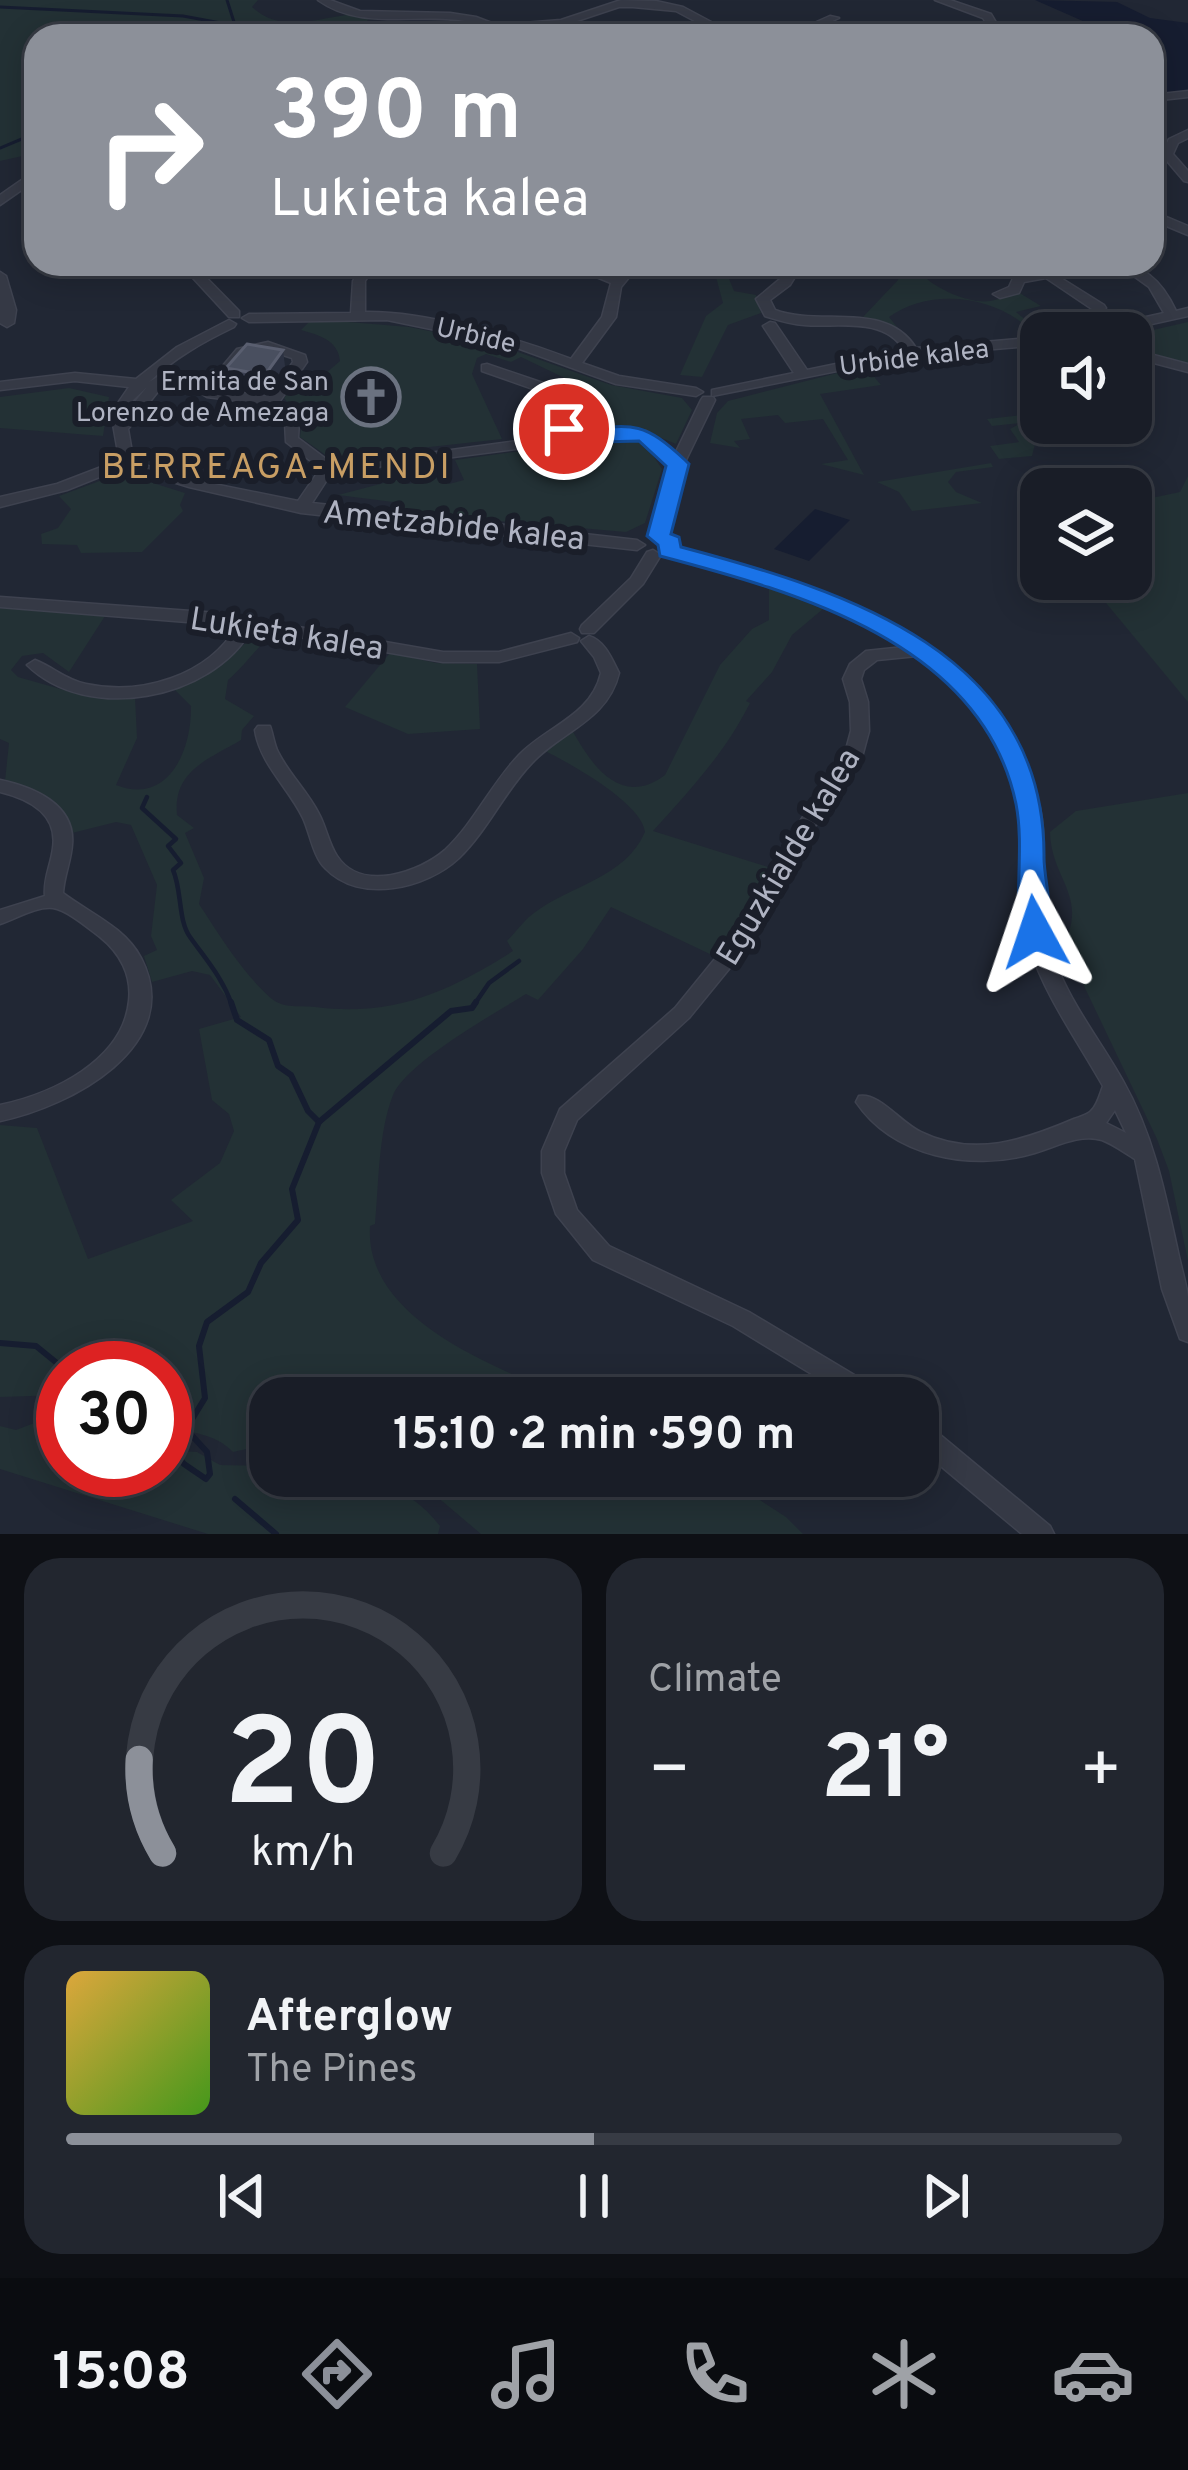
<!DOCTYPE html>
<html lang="en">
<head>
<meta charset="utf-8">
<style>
  :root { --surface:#191d27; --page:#22262f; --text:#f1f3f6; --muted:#9fa2a7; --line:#373b44; --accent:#8c9099 }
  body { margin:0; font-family:Overpass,sans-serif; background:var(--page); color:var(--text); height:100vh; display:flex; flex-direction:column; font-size:45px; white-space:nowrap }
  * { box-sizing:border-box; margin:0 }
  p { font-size:39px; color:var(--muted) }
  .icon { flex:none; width:66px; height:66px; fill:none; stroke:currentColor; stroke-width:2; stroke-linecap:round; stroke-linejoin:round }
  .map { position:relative; height:1534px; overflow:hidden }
  .sheet { display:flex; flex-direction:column; gap:24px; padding:24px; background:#0e1015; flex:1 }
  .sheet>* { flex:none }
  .banner { position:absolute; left:24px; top:24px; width:1140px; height:252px; border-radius:36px; box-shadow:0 6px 30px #0003,0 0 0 3px var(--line); background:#8c9099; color:#fff; overflow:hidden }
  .tools { position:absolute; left:1020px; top:312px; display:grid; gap:24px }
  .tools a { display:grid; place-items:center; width:132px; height:132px; border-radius:24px; background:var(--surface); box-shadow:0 6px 30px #0003,0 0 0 3px var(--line); font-size:60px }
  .speed { position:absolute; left:36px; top:1341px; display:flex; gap:24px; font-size:60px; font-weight:700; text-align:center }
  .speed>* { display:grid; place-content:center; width:156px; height:156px; border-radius:50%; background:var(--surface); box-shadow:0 6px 30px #0003,0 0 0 3px var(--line); line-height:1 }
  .speed .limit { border:18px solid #d22; background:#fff; color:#111 }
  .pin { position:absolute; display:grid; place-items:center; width:102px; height:102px; color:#fff; margin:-51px; border:6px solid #fff; border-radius:50%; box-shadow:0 3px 12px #0007 }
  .me { position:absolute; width:132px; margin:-66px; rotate:355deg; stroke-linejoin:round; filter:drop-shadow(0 0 9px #0008) }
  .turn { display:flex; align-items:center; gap:42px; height:252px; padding:0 48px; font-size:54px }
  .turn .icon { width:156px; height:156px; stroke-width:2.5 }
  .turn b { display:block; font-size:84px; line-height:102px }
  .big { font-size:90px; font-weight:700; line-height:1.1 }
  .sheet .widget { flex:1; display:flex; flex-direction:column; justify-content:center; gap:18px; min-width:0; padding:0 42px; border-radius:36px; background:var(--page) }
  .sheet .dial { align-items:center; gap:0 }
  .dial svg { height:312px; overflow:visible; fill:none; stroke:var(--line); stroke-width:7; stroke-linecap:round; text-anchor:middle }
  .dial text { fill:var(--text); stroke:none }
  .song { display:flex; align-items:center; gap:36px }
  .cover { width:144px; height:144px; border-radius:18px; background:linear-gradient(135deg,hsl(40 70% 55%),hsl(100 70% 35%)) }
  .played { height:12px; border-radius:6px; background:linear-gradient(90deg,var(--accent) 50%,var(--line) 50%) }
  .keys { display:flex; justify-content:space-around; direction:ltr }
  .heat { display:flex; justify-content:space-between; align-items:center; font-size:66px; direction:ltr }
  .sheet .tiles { flex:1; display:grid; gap:24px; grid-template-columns:1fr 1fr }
  .widget:last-child { grid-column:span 2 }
  .trip { position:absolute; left:249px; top:1377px; width:690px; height:120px; border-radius:36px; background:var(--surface); box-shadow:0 6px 30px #0003,0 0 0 3px var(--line); font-weight:700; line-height:120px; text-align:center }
  .menu { display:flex; height:192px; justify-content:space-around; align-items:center; background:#0a0c10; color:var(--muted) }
  .menu .icon { width:84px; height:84px }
  .menu .on { color:var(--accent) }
  .menu b { font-size:54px; color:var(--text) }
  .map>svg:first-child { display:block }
  .green { fill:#233135 }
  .water { fill:#161d30 }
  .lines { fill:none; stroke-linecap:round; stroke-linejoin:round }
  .stream-far2 { stroke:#161d30; stroke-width:3 }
  .stream-far1 { stroke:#161d30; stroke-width:4.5 }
  .stream { stroke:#161d30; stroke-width:6 }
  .minor-casing { stroke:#3e424f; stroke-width:3 }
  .minor { fill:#353945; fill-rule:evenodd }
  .wall { fill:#3d4253 }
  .shaded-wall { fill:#2c3242 }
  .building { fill:#494f5f; stroke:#595e6f; stroke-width:3 }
  .route { fill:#1a73e8; stroke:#114b97; stroke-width:3 }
  .labels { text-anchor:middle; stroke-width:12; stroke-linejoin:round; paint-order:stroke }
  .far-street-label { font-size:27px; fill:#afb3c2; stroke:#1a1e29 }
  .far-poi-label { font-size:27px; fill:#afb3c2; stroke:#1a1e29; text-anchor:end }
  .street-label { font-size:33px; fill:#afb3c2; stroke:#1a1e29 }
  .neighbourhood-label { font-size:36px; letter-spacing:3px; fill:#c89e64; stroke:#1a1e29 }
</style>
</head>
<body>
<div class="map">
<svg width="1188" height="1534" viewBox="0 0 1188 1534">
  <rect width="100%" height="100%" fill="#212734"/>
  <g class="green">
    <path d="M 0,0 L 258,0 L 252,7 C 286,39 329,11 371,14 L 359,36 L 36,36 L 36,153 L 0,161 Z"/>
    <path d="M 641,264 L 723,264 L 734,291 L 756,295 L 761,313 L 728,325 L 702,377 L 680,375 L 706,316 L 723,303 L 716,277 L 639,269 Z"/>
    <path d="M 902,264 L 914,264 C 923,284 968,305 990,301 C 998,300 1009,294 1018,292 L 1041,306 L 1016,312 L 1038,330 L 1032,332 C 997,295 930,287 889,317 L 897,327 L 863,317 L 898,280 Z"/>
    <path d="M 312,319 L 409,327 L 495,344 L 611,385 L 682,398 L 692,410 L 676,444 L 635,427 L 574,432 L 564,411 L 589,408 L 575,383 L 521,357 L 511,362 L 486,354 L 477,358 L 472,374 L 502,439 L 330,458 L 300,437 L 302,420 L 284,398 L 306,371 L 325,374 L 340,361 C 338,340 319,335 301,330 Z"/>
    <path d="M 1188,322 L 1188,365 L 1131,346 L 1131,335 Z"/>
    <path d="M 865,366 L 881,385 L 820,394 L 864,475 L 821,464 L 848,460 L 823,419 L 785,423 L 778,415 L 741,419 L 750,439 L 734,441 L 740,448 L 710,443 L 717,413 L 728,401 Z"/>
    <path d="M 69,388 L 109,397 L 103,436 L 0,428 L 0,397 Z"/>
    <path d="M 1041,413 L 1041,419 L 1028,422 L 1049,423 L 1037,436 L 1032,456 L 999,459 L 990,446 L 1019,442 L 1010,429 L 1021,423 L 992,426 L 987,419 Z"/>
    <path d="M 617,438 L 644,442 L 662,469 L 645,523 L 626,532 L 396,512 L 393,502 L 338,495 L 403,478 L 408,484 L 443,477 L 449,484 L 464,480 L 455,460 Z"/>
    <path d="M 991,463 L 993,467 L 956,472 L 948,482 L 956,492 L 982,503 L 912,511 L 899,492 L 877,482 Z"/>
    <path d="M 1188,476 L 1188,702 L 1092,586 L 1093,579 L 1131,579 L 1132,502 L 1180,492 Z"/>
    <path d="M 137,478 L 185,493 L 180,505 L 183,511 L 142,552 L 81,553 L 77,545 L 42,544 L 41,534 L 58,528 L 71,509 L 59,496 L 105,479 Z"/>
    <path d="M 769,588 L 823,609 L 792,635 L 772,672 L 746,701 L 750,703 C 725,753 690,790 653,831 L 768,867 L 740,920 L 714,956 L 611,907 L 583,949 L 538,1000 L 526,994 C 495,1013 406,1063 393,1095 C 378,1134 379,1183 375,1224 L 370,1226 C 364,1320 497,1368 569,1398 L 270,1398 L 270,1444 L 233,1452 C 216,1434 189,1431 165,1428 L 165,1368 L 63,1368 L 63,1395 L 0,1397 L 0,1125 L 37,1128 L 88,1259 L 193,1221 L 171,1200 L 220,1163 L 234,1131 L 229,1114 L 212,1100 L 199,1029 L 241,1017 L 210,975 L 192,971 L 152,982 L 144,956 L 157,950 L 151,936 L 157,885 L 131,825 L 116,822 L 72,833 L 48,798 L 5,781 L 9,743 L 0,739 L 0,608 L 105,616 L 69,672 L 43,653 L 22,656 L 11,670 L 18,677 L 78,694 L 135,697 L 137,738 L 116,785 C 169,806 192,749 191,706 L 174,689 L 221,666 L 254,635 L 278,631 C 257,645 247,664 228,680 L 225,699 L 254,716 L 242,730 L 241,740 C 207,760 173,771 177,815 L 194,828 L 185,833 L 204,878 L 199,904 C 220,936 243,974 272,999 C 285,1009 299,1005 315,1007 C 394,1017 448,992 513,951 L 507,941 C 516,932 524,920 534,913 C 571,885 625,878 645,832 C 642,803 568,762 543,750 L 572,730 C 592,766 621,808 665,775 L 720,665 L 752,629 L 769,620 Z"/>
    <path d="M 390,653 L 436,663 L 477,664 L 480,729 L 408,734 L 345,707 Z"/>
    <path d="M 1188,793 L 1188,1261 L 1169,1171 L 1157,1139 L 1064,944 C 1088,895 1051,879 1050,832 L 1076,811 Z"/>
    <path d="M 63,1412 L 63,1470 L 165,1470 L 165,1450 L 197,1452 L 220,1465 L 270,1466 L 270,1476 C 334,1476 397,1469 440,1526 L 438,1534 L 208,1534 L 0,1469 L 0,1426 L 16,1430 Z"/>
    <path d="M 403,1476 L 723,1476 L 786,1517 L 803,1534 L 481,1534 L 429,1490 Z"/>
  </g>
  <g class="water">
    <path d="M 1035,0 L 1117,2 L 1150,18 L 1188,23 L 1188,90 L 1152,94 L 1152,36 L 1102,36 L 1085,22 Z"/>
    <path d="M 815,509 L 850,520 L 809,561 L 774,549 Z"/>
  </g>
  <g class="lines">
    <g class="stream-far2">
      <path d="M 227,0 L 234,22"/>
      <path d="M 0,7 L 183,16 L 291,36"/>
      <path d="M 0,148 L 36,133"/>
    </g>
    <g class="stream-far1">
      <path d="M 147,797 L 142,808 L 176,839 L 168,846 L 181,863 L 173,870 C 182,890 178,921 190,937 C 207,961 222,977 232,1005"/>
      <path d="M 474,1005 L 489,983 L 519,961"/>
    </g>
    <g class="stream">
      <path d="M 231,1002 L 237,1020 L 269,1040 L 278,1066 L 291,1075 L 308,1111 L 319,1122"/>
      <path d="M 0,1343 L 36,1346 L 63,1368"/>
      <path d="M 165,1442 L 184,1464 L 206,1479 L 210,1474 L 207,1452 L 186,1429 L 205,1398 L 199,1346 L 207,1322 L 248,1292 L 261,1263 L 298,1220 L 292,1189 L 319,1122 L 451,1011 L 472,1008 L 476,1002"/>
      <path d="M 235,1499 L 276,1534"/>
    </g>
    <g class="minor-casing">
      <g id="minor">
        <path d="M 318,0 L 330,0 L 360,11 L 450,13 L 476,17 L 497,25 L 561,20 L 621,0 L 656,1 L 683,7 L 713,23 L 750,36 L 734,36 L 715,30 L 715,36 L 705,36 L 704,26 L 676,11 L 633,7 L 619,7 L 562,26 L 438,36 L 394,36 L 399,33 L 484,26 C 430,7 366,35 318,0 Z"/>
        <path d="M 935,0 L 950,0 L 991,14 L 1001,31 L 997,36 L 986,36 L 991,31 L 983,18 Z"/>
        <path d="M 830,16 L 839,18 L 799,36 L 785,36 Z"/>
        <path d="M 1188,91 L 1188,97 L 1152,101 L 1152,95 Z"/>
        <path d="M 1188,130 L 1188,138 L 1178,143 L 1173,154 L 1188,171 L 1188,182 L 1184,181 L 1161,154 L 1169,139 Z"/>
        <path d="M 36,170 L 36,180 L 0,205 L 0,195 Z"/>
        <path d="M 1152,211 L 1188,226 L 1188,235 L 1152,220 Z"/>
        <path d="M 180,264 L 193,264 L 239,311 L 239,317 L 229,317 Z"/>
        <path d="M 364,264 L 376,264 L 365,281 L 365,312 C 426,311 513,337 571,359 L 602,317 L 611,283 L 565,264 L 583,264 L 617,276 L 627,264 L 640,264 L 621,287 L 616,317 L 582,363 L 619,376 L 696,388 L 703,392 L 696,396 L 616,384 L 509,345 L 387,320 L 249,322 L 242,318 L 249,314 L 351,313 L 353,281 Z"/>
        <path d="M 791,264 L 803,264 L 790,285 L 770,300 L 775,310 C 821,327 886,300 916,348 L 1041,337 L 1041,345 L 912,356 L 712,396 L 712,390 L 794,373 L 763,326 L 770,322 L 775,323 L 807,370 L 904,350 C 883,316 837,328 804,325 C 790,324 778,320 765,316 L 756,299 L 780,279 Z"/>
        <path d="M 1117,264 C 1146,264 1164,285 1176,311 L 1188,308 L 1188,316 L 1111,333 L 1086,333 L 1088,330 L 1164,313 L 1149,287 Z"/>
        <path d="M 1048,270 L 1104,305 L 1106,308 C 1091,329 1068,333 1043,333 L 1086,316 L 1092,309 L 1046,278 L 1024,282 L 1019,293 L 1000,298 L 993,294 L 1009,287 L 1014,276 Z"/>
        <path d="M 0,272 L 6,276 L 16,310 L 14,323 L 7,327 L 0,323 Z"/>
        <path d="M 229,320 L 236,324 L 234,327 C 203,342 174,358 149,382 L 161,375 L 168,379 L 128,429 L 133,458 L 131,461 L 199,481 L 298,501 L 318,472 L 323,471 L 330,475 L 312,503 L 637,540 L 645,545 L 637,550 L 301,513 L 189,487 L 128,468 L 128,462 L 119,458 L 111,413 L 129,387 L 75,381 L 0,390 L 0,382 L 75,373 L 136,379 L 177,347 ZM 147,387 L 125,414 L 133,400 Z"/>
        <path d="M 268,342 L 305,355 L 307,362 L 280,401 L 299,421 L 298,438 L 330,462 L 330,468 L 320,468 L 286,442 L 285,422 L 269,405 L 207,397 L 200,393 L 237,349 ZM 268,350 L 292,358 L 293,362 L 269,396 L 217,390 L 247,355 Z"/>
        <path d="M 1131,349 L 1188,364 L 1188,372 L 1131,357 Z"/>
        <path d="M 487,364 L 546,384 L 575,433 L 617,428 L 646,431 L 675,454 L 701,400 L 703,397 L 713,397 L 715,400 L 684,464 L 664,539 L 658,541 L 650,536 L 669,465 L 642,439 L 617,436 L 336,472 L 336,466 L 341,465 L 561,435 L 536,390 L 482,371 L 482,365 Z"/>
        <path d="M 117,461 L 122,462 L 122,468 L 67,490 L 0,507 L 0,497 L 57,484 Z"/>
        <path d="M 669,546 C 818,583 991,636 1038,801 C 1047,831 1042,862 1042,892 C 1042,920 1048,946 1059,971 C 1076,1011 1103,1045 1123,1081 C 1153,1134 1165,1192 1178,1252 C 1181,1267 1186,1282 1188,1297 C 1188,1311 1188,1327 1188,1342 L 1180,1339 L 1162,1289 L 1135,1159 C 1125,1153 1113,1144 1102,1140 C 1078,1133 1054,1148 1031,1154 C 971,1171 893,1157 856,1102 L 859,1096 C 879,1092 901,1123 921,1132 C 974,1158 1025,1140 1074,1119 C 1079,1117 1087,1115 1091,1111 C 1097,1106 1100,1094 1103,1086 C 1077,1040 1045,996 1029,946 C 1018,909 1025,872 1024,834 C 1021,765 974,695 917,656 L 877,660 L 864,670 L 861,679 L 868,702 L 869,731 L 862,757 L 814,828 L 751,942 L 689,1018 L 577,1120 L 564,1151 L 564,1173 L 577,1210 L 609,1246 L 749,1312 L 881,1391 L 884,1398 L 851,1398 L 733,1326 L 593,1260 L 556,1214 L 542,1173 L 542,1151 L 560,1109 L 675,1008 L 736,933 L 796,827 L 844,757 L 851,731 L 850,702 L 843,679 L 850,664 L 866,651 L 904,647 C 832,599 747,575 663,554 L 661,551 L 663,548 ZM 1115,1110 L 1126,1133 L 1106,1123 Z"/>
        <path d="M 653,550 L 661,555 L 643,584 L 594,633 L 582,633 L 580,629 L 582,625 L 631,578 L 647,552 Z"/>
        <path d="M 0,597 L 218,613 L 443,652 L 499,652 L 571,633 L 579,638 L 577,642 L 499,662 L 443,662 L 252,629 C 212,700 87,724 27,665 L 35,660 C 53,667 66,680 86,684 C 141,696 208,676 237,626 L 0,607 Z"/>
        <path d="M 589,636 C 605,641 612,659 619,673 C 608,720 562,731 532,763 C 504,792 488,830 459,858 C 427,888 360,905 325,868 C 313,856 310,833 303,818 C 288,787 260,764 255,730 L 258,726 L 270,726 C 273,734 274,744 278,752 C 289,774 308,792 319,814 C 326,827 329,844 337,856 C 361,893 420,872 445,850 C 474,823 491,784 519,755 C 547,726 591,716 601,673 L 594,657 L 581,641 Z"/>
        <path d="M 0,780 C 33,787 76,804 72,845 C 71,861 64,876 63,893 C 89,913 125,927 141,958 C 187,1046 69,1107 0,1121 L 0,1105 C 52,1094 123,1061 129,1001 C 132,975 120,953 100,937 C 88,928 67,910 53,908 C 36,906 16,919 0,924 L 0,910 L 45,896 C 43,879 51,865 53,848 C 58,814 29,799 0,792 Z"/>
        <path d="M 918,1421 L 927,1424 L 1050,1526 L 1054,1534 L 1022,1534 L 918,1447 Z"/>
      </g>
    </g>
    <use href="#minor" class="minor"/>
  </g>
  <path class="wall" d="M 285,366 L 267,391 L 228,384 L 226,368 Z"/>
  <path class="shaded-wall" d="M 283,350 L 285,366 L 267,391 L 265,375 Z"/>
  <path class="building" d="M 247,344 L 283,350 L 265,375 L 226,368 Z"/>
  <path class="route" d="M 564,423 L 576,431 C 633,424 642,420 685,460 L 689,464 L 671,534 L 679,537 L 681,547 C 847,591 1046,653 1044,858 C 1044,880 1056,921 1046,939 L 1035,942 L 1020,932 C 1015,890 1024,845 1016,804 C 983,643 796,592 660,556 L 658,545 L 647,536 L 666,466 L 639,441 L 562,443 L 553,429 Z"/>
  <defs>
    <g id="church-ring" transform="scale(3)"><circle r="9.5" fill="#1a1e29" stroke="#6b7280" stroke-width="1.5"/><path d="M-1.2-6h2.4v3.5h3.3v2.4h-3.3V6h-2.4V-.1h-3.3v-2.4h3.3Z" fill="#6b7280"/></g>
  </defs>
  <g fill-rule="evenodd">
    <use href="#church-ring" x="371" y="397"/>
  </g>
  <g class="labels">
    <g class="far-street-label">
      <text transform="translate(476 335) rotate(13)" y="9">Urbide</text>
      <text transform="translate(914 357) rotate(-7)" y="9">Urbide kalea</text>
    </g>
    <g class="far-poi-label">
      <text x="329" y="390">Ermita de San<tspan x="329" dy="31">Lorenzo de Amezaga</tspan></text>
    </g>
    <g class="street-label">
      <text transform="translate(454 524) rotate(6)" y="12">Ametzabide kalea</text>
      <text transform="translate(287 632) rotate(9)" y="12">Lukieta kalea</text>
      <text transform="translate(787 856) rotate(-59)" y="12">Eguzkialde kalea</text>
    </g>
    <g class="neighbourhood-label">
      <text x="277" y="478">BERREAGA-MENDI</text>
    </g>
  </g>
</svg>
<div class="tools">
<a><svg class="icon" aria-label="sound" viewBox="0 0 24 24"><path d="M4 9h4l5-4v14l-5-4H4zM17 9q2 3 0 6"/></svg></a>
<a><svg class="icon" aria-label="layers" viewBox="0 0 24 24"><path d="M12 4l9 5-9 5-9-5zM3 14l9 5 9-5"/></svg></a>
</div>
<div class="speed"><div class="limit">30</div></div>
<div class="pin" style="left:564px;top:429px;background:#d93025"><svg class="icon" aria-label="arrive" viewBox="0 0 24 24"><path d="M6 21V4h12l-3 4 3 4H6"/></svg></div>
<svg class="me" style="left:1035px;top:932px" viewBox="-20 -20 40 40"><path d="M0-17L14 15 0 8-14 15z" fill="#1a73e8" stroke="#fff" stroke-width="4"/></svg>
<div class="trip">15:10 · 2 min · 590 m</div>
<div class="banner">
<div class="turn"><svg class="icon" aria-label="right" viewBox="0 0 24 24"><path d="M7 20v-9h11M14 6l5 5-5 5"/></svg><div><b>390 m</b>Lukieta kalea</div></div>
</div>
</div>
<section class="sheet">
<div class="tiles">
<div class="widget dial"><svg viewBox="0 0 100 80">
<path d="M14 69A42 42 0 1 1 86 69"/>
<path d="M14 69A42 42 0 0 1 8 45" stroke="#8c9099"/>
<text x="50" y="56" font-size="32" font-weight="700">20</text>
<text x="50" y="72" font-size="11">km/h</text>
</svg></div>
<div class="widget"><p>Climate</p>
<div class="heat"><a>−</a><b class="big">21°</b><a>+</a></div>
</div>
<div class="widget">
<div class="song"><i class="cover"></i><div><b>Afterglow</b><p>The Pines</p></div></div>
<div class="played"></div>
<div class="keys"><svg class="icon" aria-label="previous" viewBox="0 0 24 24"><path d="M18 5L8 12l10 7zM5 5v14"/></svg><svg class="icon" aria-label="pause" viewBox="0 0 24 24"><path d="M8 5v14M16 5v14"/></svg><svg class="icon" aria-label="next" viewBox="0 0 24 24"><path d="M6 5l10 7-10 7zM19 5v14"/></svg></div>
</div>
</div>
</section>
<nav class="menu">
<b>15:08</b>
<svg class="icon on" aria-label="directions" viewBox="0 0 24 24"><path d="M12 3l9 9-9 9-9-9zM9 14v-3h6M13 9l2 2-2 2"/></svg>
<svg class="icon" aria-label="music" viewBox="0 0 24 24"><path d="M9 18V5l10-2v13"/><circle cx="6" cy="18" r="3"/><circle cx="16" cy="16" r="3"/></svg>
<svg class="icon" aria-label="phone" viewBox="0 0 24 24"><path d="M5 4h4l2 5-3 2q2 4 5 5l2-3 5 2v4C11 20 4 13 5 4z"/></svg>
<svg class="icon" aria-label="climate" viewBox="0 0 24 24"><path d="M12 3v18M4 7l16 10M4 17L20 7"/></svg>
<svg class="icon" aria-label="car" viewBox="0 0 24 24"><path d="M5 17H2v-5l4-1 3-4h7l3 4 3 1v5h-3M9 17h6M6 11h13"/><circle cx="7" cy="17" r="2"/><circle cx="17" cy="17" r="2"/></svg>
</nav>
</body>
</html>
